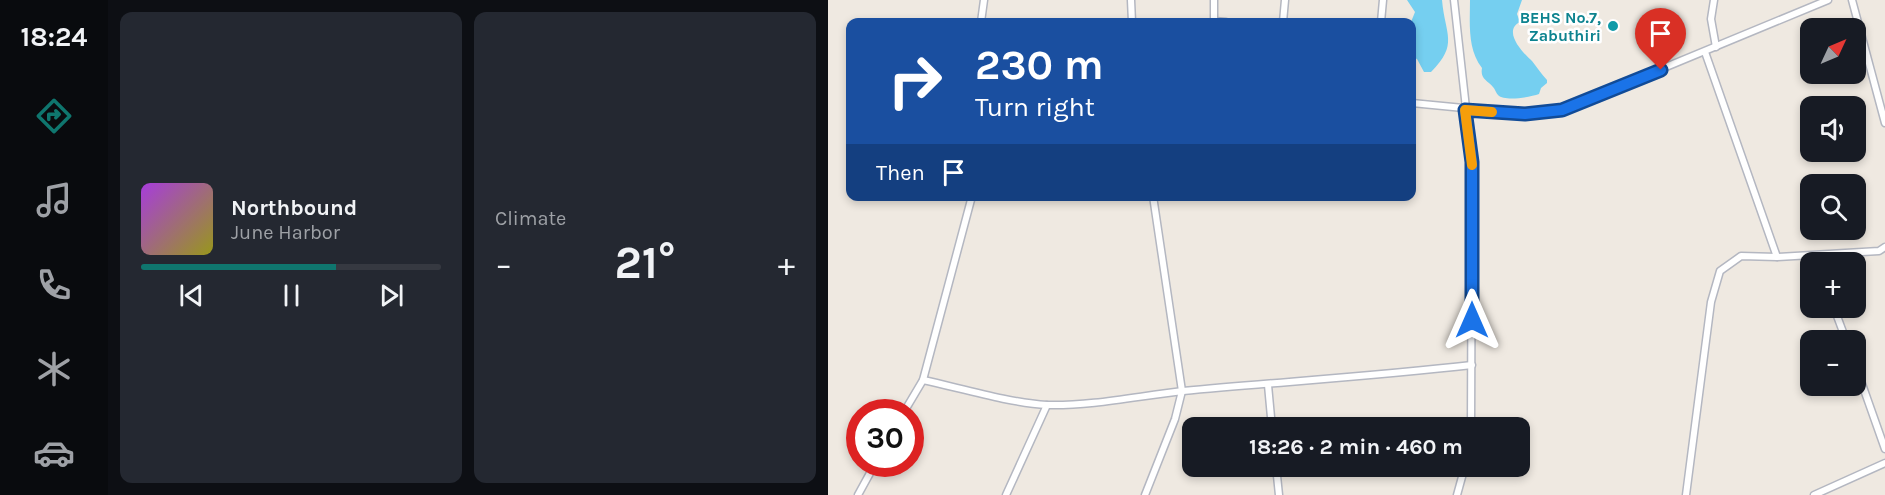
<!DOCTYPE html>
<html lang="en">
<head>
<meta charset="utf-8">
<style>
  :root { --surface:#171b24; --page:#242831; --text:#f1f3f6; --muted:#9ea1a6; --line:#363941; --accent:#0f766e }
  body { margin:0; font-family:Karla,sans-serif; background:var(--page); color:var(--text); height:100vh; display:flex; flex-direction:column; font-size:22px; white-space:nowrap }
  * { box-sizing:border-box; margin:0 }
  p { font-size:20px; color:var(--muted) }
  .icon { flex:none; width:33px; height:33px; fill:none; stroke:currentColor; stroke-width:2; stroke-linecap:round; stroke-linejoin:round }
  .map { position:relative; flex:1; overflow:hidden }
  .side { display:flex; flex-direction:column; gap:12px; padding:12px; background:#0d0f14; width:720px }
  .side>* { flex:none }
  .banner { position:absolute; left:18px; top:18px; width:570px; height:183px; border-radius:12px; box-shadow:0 3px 9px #0003; background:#1a4fa0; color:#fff; overflow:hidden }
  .needle { width:39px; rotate:46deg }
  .buttons { position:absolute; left:972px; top:18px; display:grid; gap:12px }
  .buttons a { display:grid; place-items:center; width:66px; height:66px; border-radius:12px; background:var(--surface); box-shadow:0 3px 9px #0003; font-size:30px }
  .speed { position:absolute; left:18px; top:399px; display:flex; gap:12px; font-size:30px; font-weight:700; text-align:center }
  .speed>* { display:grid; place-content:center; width:78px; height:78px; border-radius:50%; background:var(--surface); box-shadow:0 3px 9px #0003; line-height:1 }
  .speed .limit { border:9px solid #d22; background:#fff; color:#111 }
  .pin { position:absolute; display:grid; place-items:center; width:51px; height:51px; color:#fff; margin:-62px -26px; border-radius:50% 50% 50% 0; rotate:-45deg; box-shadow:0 0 6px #0007 }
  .pin .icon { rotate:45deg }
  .me { position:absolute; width:66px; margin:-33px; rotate:0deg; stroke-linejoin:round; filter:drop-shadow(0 0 4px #0008) }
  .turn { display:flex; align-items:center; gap:21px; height:126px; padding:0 30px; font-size:27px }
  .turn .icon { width:78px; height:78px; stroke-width:2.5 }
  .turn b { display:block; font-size:42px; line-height:51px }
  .then { display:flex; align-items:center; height:57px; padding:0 30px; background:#0003; gap:12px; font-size:22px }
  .big { font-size:45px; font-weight:700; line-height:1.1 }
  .side .widget { flex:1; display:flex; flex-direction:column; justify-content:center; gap:9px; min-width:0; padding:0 21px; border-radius:12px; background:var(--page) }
  .song { display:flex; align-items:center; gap:18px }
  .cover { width:72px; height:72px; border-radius:9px; background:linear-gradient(135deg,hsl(280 70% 55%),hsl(60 70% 35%)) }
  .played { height:6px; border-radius:3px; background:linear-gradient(90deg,var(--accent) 65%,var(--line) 65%) }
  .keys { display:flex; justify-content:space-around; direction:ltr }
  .heat { display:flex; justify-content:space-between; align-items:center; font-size:33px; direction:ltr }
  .side .tiles { flex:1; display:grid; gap:12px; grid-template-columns:repeat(2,1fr) }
  .trip { position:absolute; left:354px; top:417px; width:348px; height:60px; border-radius:12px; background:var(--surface); box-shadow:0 3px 9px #0003; font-weight:700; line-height:60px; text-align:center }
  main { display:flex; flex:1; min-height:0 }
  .menu { display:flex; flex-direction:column; width:108px; justify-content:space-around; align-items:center; background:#090b0e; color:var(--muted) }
  .menu .icon { width:42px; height:42px }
  .menu .selected { color:var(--accent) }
  .menu b { font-size:27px; color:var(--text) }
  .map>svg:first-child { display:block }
  .water { fill:#75cff0 }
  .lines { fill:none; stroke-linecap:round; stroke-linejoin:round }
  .minor-casing { stroke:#b4b7c1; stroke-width:9 }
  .minor { stroke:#fff; stroke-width:6 }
  .route-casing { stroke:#114b97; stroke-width:15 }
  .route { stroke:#1a73e8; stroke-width:10 }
  .slow { stroke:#f59e0b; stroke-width:10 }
  .culture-dot { fill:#0f9aa8; stroke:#fff; stroke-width:2 }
  .labels { text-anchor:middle; stroke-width:5; stroke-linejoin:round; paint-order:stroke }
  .culture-label { font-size:16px; font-weight:bold; fill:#0d838f; stroke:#fff; text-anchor:end }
</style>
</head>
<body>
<main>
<nav class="menu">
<b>18:24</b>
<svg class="icon selected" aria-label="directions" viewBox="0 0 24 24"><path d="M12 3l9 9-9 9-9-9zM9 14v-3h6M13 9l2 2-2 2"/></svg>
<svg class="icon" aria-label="music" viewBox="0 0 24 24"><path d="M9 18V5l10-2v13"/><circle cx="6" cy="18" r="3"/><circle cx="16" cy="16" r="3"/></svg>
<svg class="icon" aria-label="phone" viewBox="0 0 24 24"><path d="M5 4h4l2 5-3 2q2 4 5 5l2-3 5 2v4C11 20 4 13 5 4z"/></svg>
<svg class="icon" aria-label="climate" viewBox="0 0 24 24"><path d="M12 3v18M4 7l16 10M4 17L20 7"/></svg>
<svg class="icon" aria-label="car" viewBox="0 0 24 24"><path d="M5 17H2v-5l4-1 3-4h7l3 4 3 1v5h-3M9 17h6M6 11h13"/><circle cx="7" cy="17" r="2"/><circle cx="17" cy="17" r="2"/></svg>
</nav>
<section class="side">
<div class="tiles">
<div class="widget">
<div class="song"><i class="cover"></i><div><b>Northbound</b><p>June Harbor</p></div></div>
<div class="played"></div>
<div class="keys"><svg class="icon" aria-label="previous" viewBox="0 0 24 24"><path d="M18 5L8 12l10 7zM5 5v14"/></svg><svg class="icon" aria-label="pause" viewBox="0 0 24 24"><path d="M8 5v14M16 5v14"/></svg><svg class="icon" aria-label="next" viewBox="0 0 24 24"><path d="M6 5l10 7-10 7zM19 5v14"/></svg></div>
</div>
<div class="widget"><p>Climate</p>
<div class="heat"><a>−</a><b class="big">21°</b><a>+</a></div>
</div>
</div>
</section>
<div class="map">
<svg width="1057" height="495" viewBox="0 0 1057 495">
  <rect width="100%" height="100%" fill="#efe9e1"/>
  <g class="water">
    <path d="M 579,0 L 614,0 C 617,35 631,44 603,72 L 596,72 L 589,59 L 584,57 L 583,22 L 587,12 Z"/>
    <path d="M 642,0 L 694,0 L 689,14 L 692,22 C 674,31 695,53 704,61 C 709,67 713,74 719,80 L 719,83 L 713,88 L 711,94 C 702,97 677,102 670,95 C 668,93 667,89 665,87 C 659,80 652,79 654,68 C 639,49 642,22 642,0 Z"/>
  </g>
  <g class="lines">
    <g class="minor-casing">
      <g id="minor">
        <path d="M 303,0 L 304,22"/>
        <path d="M 626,0 L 644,162 L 643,428"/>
        <path d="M 886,0 L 883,19 L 888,47"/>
        <path d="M 1024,0 L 1057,123"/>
        <path d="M 386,21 L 398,22"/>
        <path d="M 153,22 L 156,0"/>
        <path d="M 386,22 L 386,0"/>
        <path d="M 455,22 L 457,0"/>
        <path d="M 553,22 L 555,0"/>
        <path d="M 877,52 L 949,257"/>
        <path d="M 584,103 L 697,114 L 734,110 L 1000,0"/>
        <path d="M 1006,308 L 1018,340"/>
        <path d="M 1028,367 L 1057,449"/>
        <path d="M 95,380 C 132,388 182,403 219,405 C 265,406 310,396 355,391 C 451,382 548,376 644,365"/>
        <path d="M 440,385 L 444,428"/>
        <path d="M 76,412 L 95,380 L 144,196"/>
        <path d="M 448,466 L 451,495"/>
        <path d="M 30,495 L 47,464"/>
        <path d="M 178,495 L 219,405"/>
        <path d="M 317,495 L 347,419 L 354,391 L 325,196"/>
        <path d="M 629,495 L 637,466"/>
        <path d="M 858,495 L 883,302 L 892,271 L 913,256 L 949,257 L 1051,251 L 1057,247"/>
        <path d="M 986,495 L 1057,463"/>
      </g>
    </g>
    <use href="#minor" class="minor"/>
  </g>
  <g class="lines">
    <g class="route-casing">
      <path id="route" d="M 644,320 L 644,162 L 637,110 L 697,114 L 734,110 L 833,70"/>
    </g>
    <use href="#route" class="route"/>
    <path class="slow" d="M 644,165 L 637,110 L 664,112"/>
  </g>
  <circle class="culture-dot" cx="785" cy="26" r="6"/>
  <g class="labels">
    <g class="culture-label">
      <text x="773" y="23">BEHS No.7,<tspan x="773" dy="18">Zabuthiri</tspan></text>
    </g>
  </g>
</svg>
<div class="buttons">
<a><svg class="needle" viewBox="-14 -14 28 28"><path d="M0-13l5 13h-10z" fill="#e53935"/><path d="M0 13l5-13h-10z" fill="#9ea1a6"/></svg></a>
<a><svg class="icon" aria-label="sound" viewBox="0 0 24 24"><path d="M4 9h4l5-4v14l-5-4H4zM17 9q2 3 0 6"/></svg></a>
<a><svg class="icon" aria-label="search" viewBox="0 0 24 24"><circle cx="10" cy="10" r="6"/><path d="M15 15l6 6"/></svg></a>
<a>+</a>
<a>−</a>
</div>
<div class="speed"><div class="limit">30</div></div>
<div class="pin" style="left:833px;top:70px;background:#d93025"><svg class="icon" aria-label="arrive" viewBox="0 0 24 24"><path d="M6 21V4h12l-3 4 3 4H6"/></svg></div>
<svg class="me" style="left:644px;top:320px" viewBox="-20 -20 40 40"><path d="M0-17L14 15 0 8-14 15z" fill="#1a73e8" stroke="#fff" stroke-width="4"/></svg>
<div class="trip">18:26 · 2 min · 460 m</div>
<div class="banner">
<div class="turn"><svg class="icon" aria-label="right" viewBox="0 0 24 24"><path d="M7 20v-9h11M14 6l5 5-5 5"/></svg><div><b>230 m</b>Turn right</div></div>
<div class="then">Then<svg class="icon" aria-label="arrive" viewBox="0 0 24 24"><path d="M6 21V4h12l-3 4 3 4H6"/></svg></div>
</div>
</div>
</main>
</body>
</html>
